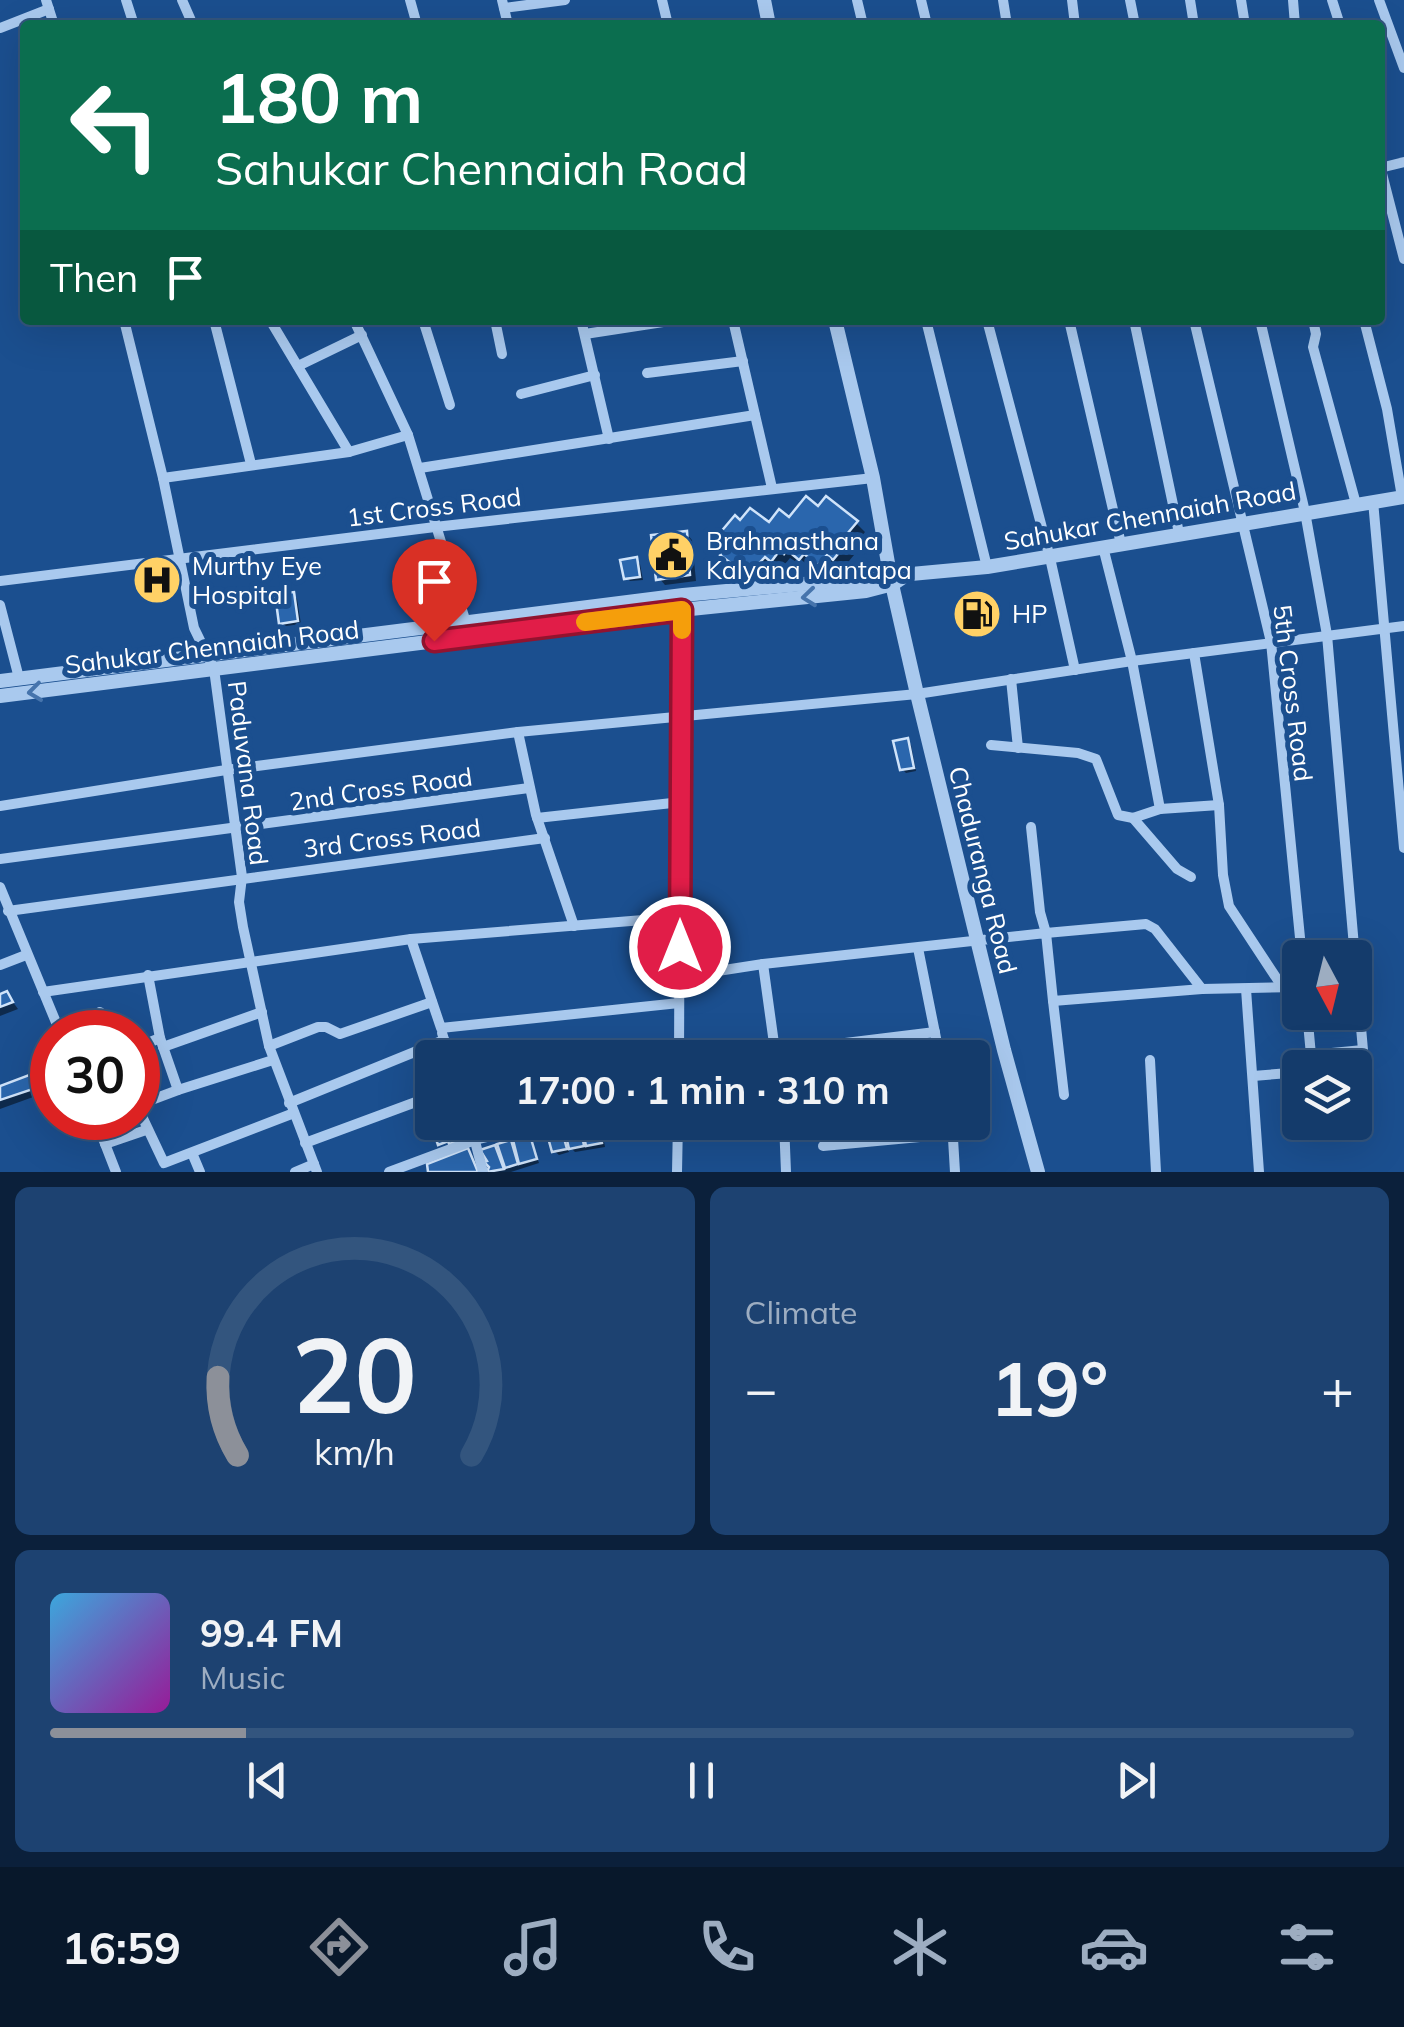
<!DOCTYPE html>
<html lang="en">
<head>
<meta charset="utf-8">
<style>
  :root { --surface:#143b6b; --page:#1d4271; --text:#f1f3f6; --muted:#9dadc1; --line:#33557e; --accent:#8c9099 }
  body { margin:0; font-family:Mulish,sans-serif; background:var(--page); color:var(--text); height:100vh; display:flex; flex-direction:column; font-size:38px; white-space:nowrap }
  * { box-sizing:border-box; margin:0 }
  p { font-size:32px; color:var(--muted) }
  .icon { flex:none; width:55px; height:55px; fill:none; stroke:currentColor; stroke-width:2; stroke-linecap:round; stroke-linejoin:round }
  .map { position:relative; height:1172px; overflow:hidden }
  .side { display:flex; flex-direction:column; gap:15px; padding:15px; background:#0b203b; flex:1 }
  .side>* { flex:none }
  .top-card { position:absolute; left:20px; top:20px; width:1365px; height:305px; border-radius:10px; box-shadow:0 10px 40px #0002,0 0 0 2px var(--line); background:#0b6e4f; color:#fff; overflow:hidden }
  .needle { width:65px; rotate:173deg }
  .tools { position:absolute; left:1282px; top:940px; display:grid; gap:20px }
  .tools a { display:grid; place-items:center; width:90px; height:90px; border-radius:10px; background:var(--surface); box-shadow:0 10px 40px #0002,0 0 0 2px var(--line); font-size:50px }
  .speed { position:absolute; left:30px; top:1010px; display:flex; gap:20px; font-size:50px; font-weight:700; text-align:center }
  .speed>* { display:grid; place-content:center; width:130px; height:130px; border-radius:50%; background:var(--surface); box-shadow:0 10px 40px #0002,0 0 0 2px var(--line); line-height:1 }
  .speed .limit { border:15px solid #d22; background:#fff; color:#111 }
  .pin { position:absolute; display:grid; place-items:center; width:85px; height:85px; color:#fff; margin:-102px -42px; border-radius:50% 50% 50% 0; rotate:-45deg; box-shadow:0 0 10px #0007 }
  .pin .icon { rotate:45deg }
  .me { position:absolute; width:110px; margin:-55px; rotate:0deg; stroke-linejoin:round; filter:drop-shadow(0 0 8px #0008) }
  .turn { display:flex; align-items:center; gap:35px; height:210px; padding:0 30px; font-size:45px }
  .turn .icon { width:130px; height:130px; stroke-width:2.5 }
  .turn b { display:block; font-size:70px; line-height:85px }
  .then { display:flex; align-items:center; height:95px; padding:0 30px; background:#0003; gap:20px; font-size:38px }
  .big { font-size:75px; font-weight:700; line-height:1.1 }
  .side .widget { flex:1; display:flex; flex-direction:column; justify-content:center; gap:15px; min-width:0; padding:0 35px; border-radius:15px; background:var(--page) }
  .side .dial { align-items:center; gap:0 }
  .dial svg { height:260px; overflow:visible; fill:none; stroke:var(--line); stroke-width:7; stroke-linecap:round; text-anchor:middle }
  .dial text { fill:var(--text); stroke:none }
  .song { display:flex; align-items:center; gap:30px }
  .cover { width:120px; height:120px; border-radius:15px; background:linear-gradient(135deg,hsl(200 70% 55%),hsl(300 70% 35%)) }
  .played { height:10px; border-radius:5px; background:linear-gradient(90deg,var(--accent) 15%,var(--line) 15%) }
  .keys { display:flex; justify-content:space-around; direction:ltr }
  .heat { display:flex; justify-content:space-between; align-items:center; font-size:55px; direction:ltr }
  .side .tiles { flex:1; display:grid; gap:15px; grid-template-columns:1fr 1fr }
  .widget:last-child { grid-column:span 2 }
  .trip { position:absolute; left:415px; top:1040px; width:575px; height:100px; border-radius:10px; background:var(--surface); box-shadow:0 10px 40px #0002,0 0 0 2px var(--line); font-weight:700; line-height:100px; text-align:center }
  .tabs { display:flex; height:160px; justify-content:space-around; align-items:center; background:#08182b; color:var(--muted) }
  .tabs .icon { width:70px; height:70px }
  .tabs .active { color:var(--accent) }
  .tabs b { font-size:45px; color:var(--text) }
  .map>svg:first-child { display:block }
  .shadow { fill:#0007 }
  .building { fill:#2a66ad; stroke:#cfe3fa; stroke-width:2.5 }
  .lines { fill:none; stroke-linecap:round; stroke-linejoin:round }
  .minor { stroke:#a9c9ee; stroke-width:10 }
  .tertiary { stroke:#a9c9ee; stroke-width:14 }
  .oneway { stroke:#4674ac }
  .route-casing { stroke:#92132f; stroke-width:25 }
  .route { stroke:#e11d48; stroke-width:18 }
  .slow { stroke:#f59e0b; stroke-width:18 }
  .labels { text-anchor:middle; stroke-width:10; stroke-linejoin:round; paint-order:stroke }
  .street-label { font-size:25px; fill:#fff; stroke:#1b4f8f }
  .poi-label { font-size:25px; fill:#fff; stroke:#1b4f8f; text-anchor:start }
</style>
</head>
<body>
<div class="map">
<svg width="1404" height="1172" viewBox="0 0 1404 1172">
  <rect width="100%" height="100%" fill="#1b4f8f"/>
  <g class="shadow">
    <path d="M 818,510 L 856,523 L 865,532 L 850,551 L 854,555 L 844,567 L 837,562 L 829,573 L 814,562 L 810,567 L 798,557 L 795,561 L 790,558 L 781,569 L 775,564 L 764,578 L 751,568 L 746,575 L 732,564 L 741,523 L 769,526 Z"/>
    <path d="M 686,533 L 692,540 L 696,581 L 665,585 L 659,578 Z"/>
    <path d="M 636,560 L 640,564 L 643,580 L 630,581 L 626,577 Z"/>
    <path d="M 164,567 L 168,571 L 171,597 L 155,600 L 151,596 Z"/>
    <path d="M 293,594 L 297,599 L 301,624 L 286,626 L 281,622 Z"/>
    <path d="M 984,600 L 988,604 L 992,632 L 976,634 L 972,630 Z"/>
    <path d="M 907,741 L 911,745 L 916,771 L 906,773 L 902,769 Z"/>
    <path d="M 7,994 L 18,1009 L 0,1016 L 0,996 Z"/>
    <path d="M 37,1075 L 47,1092 L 0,1109 L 0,1088 Z"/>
    <path d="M 593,1122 L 601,1125 L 605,1147 L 575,1152 L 567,1144 L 569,1152 L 559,1155 L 554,1151 L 562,1134 L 570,1142 L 567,1128 Z"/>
    <path d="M 528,1135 L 539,1163 L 511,1172 L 490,1172 L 487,1163 L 490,1162 L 484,1151 L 527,1138 Z"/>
  </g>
  <g class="building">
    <path d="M 806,496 L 818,506 L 826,496 L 858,521 L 842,540 L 846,544 L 833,560 L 827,555 L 818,565 L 804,554 L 799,560 L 787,550 L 784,554 L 780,550 L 771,562 L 765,557 L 753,570 L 741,561 L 736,567 L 720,555 L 725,548 L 714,540 L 735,515 L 740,520 L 750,508 L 769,522 L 779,509 L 789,517 Z"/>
    <path d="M 687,531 L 690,575 L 656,580 L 651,535 Z"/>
    <path d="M 637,557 L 640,577 L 624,579 L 620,560 Z"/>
    <path d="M 165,565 L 169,594 L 149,597 L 145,568 Z"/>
    <path d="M 294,592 L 298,621 L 279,624 L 275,594 Z"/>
    <path d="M 985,598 L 990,628 L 970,631 L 965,600 Z"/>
    <path d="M 908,738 L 914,768 L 900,770 L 893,741 Z"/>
    <path d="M 7,991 L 13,1002 L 0,1007 L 0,994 Z"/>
    <path d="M 37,1072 L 42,1086 L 0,1100 L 0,1086 Z"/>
    <path d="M 463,1122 L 468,1138 L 449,1144 L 443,1127 Z"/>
    <path d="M 581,1122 L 599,1122 L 602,1143 L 586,1146 Z"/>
    <path d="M 580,1123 L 584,1146 L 569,1149 L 564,1127 Z"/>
    <path d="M 441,1128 L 446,1142 L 438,1145 L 433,1130 Z"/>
    <path d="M 562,1131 L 567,1149 L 552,1152 L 547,1134 Z"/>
    <path d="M 529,1132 L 537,1159 L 519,1164 L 513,1140 Z"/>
    <path d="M 511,1140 L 518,1164 L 505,1168 L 497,1144 Z"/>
    <path d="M 495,1145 L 504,1169 L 487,1172 L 489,1167 L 484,1162 L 487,1161 L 480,1150 Z"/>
    <path d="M 468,1148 L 478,1172 L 428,1172 L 427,1164 Z"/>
  </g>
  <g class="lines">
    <g class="minor">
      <path d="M 46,0 L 54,25"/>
      <path d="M 126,0 L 134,25"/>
      <path d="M 182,0 L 193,25"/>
      <path d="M 410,0 L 417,25"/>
      <path d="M 502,0 L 508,25"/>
      <path d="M 662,0 L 668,25"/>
      <path d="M 857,0 L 863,25"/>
      <path d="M 921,0 L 927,25"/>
      <path d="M 1003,0 L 1007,25"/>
      <path d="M 1072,0 L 1075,25"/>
      <path d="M 1130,0 L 1135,25"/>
      <path d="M 1190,0 L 1194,25"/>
      <path d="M 1241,0 L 1245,25"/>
      <path d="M 1293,0 L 1295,25"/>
      <path d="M 1332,0 L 1340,25"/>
      <path d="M 1379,0 L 1404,68"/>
      <path d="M 504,8 L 565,0"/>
      <path d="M 0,28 L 49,9"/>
      <path d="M 1380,166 L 1404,259"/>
      <path d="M 1380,168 L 1404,162"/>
      <path d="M 124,320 L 163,478 L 194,628 L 214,669 L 242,877 L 239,902 L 243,927 L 269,1046 L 317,1172"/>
      <path d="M 214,320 L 251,464"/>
      <path d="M 270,320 L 349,452"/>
      <path d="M 354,320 L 408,435 L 467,626"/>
      <path d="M 423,320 L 450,405"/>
      <path d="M 495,320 L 502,354"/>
      <path d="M 581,320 L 609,439"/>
      <path d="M 733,320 L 772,488"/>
      <path d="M 926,320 L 987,567"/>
      <path d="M 987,320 L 1050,558 L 1075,670"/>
      <path d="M 1069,320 L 1121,544"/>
      <path d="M 1134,320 L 1179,533"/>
      <path d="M 1194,320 L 1271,642 L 1302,958"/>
      <path d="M 1260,320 L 1305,512 L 1327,635 L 1355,958"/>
      <path d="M 1313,320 L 1316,334 L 1313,347 L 1356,504"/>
      <path d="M 1364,320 L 1387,409 L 1402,497"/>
      <path d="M 585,334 L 676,320"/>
      <path d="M 298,366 L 362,335"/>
      <path d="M 647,373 L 743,361"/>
      <path d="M 521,394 L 595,375"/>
      <path d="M 420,468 L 755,415"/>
      <path d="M 163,478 L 349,452 L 408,435"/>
      <path d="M 1373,501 L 1404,848"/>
      <path d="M 1103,547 L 1132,661 L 1160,809"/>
      <path d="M 0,581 L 435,527 L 873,478"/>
      <path d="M 0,605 L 19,678"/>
      <path d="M 1194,653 L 1219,805 L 1223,875 L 1229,906 L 1283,988"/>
      <path d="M 1011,679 L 1018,748"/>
      <path d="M 518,732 L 536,815 L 574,926"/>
      <path d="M 991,745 L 1078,753 L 1096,759 L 1118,815 L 1133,818 L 1160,809 L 1219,805"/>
      <path d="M 0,806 L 226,770 L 518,732 L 917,694 L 1132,661 L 1404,626"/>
      <path d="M 537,818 L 681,802"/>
      <path d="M 1133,818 L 1177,869 L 1191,877"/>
      <path d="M 1031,827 L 1040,912 L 1046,933 L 1146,924 L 1155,929 L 1202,989"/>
      <path d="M 0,859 L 529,788"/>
      <path d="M 0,887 L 60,1032"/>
      <path d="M 8,911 L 545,838"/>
      <path d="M 411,939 L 441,1028 L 679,1003"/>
      <path d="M 918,948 L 940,1058"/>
      <path d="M 763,964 L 776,1058"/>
      <path d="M 0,965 L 26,955"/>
      <path d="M 148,975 L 160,1038 L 178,1090 L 273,1060"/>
      <path d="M 679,977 L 763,964 L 1046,933 L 1053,1001 L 1202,989 L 1300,987"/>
      <path d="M 1246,989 L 1259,1172"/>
      <path d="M 43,992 L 411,939 L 680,917"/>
      <path d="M 1053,1001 L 1064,1095"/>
      <path d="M 100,1012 L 108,1032"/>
      <path d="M 1307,1012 L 1311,1055 L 1363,1050 L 1355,960"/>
      <path d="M 442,1033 L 450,1058"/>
      <path d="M 829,1045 L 935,1032"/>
      <path d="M 269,1046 L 318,1027 L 326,1027 L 340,1034 L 432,1002"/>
      <path d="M 138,1047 L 160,1038"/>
      <path d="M 163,1047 L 262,1012"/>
      <path d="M 679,1058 L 681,610"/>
      <path d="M 1150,1060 L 1156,1172"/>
      <path d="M 1253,1076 L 1289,1073"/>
      <path d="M 289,1103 L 444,1040"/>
      <path d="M 138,1105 L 178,1090"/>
      <path d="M 138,1108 L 164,1163 L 294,1113"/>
      <path d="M 95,1118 L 116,1172"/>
      <path d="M 470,1122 L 483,1172"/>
      <path d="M 784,1122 L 786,1172"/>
      <path d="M 952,1122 L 955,1172"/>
      <path d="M 305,1143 L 432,1096"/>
      <path d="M 105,1144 L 146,1130"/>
      <path d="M 823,1146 L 952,1134"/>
      <path d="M 192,1153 L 200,1172"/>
      <path d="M 295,1172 L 314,1164"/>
      <path d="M 389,1172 L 475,1140 L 547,1122"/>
      <path d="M 677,1172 L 678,1122"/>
    </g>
    <g class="tertiary">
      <path d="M 764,0 L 769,25"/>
      <path d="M 835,320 L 873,478 L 891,580 L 917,694 L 1004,1050 L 1038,1172"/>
      <path d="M 0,681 L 683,595 L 987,567 L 1404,497"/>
      <path d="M 0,696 L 681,610 L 866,591 L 893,584 L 902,578"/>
    </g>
  </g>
  <defs><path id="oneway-chevron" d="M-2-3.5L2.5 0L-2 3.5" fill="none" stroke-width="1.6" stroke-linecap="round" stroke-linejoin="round" transform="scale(2.5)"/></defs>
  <g class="oneway">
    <use href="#oneway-chevron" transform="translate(809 597) rotate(174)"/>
    <use href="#oneway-chevron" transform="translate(35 692) rotate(173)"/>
  </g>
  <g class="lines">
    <g class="route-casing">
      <path id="route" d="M 434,641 L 682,610 L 680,947"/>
    </g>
    <use href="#route" class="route"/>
    <path class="slow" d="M 585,622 L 682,610 L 682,630"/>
  </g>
  <defs>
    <g id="civic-disc" transform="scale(2.5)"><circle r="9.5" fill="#ffd166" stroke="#1b4f8f"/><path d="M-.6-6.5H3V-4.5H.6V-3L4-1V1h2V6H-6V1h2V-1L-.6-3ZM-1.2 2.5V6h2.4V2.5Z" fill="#111"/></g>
    <g id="hospital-disc" transform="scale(2.5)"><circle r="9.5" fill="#ffd166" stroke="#1b4f8f"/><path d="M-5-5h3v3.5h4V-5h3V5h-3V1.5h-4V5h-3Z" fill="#111"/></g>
    <g id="fuel-disc" transform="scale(2.5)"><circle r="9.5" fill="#ffd166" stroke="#1b4f8f"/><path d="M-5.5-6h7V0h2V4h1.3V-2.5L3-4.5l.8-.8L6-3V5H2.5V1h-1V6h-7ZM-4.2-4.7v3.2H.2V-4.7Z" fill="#111"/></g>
  </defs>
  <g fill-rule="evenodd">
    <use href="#civic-disc" x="671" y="555"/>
    <use href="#hospital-disc" x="157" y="580"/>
    <use href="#fuel-disc" x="977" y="614"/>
  </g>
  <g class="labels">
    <g class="street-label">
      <text transform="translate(434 507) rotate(-7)" y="9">1st Cross Road</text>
      <text transform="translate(1150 516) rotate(-10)" y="9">Sahukar Chennaiah Road</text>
      <text transform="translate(212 647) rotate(-7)" y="9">Sahukar Chennaiah Road</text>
      <text transform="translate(1293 693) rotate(83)" y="9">5th Cross Road</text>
      <text transform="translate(248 773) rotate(83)" y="9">Paduvana Road</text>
      <text transform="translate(381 789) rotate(-8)" y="9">2nd Cross Road</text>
      <text transform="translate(392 838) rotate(-7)" y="9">3rd Cross Road</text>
      <text transform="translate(983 870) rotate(76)" y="9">Chaduranga Road</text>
    </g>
    <g class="poi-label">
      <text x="706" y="550">Brahmasthana<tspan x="706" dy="29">Kalyana Mantapa</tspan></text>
      <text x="192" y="575">Murthy Eye<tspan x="192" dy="29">Hospital</tspan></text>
      <text x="1012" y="623">HP</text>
    </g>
  </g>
</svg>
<div class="tools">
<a><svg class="needle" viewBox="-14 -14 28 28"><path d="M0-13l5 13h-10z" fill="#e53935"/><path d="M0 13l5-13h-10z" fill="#9dadc1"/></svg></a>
<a><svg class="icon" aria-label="layers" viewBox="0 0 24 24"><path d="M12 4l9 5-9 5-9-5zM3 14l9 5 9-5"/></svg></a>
</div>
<div class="speed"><div class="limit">30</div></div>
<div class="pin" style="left:434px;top:641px;background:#d93025"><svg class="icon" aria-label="arrive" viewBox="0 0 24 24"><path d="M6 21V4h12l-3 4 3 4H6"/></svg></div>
<svg class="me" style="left:680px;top:947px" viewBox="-20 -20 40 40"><circle r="17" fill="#e11d48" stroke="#fff" stroke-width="3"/><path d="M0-11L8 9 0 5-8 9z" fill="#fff"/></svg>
<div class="trip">17:00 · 1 min · 310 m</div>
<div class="top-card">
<div class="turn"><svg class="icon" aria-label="left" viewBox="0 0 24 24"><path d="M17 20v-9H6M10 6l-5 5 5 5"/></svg><div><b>180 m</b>Sahukar Chennaiah Road</div></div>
<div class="then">Then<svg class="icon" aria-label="arrive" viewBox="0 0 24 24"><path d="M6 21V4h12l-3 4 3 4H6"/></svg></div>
</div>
</div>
<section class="side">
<div class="tiles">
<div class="widget dial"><svg viewBox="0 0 100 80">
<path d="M14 69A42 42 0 1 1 86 69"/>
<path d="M14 69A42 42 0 0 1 8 45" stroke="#8c9099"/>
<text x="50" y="56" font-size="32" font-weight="700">20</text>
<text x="50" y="72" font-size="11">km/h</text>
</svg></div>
<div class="widget"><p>Climate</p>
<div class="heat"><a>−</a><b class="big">19°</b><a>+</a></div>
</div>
<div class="widget">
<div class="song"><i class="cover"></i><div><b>99.4 FM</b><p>Music</p></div></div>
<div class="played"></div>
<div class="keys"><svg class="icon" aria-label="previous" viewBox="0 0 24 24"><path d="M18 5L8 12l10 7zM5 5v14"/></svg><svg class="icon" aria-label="pause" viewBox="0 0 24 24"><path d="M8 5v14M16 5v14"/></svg><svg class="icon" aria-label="next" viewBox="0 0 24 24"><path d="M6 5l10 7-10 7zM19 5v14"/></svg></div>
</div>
</div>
</section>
<nav class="tabs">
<b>16:59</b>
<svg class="icon active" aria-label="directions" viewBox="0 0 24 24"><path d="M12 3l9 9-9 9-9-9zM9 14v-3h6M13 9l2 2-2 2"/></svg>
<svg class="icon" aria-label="music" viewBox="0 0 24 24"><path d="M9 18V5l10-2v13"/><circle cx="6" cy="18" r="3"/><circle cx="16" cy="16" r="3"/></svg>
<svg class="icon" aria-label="phone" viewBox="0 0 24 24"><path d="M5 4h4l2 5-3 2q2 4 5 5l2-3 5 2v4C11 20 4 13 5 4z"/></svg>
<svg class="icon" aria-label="climate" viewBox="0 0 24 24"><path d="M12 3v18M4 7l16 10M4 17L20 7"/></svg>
<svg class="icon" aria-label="car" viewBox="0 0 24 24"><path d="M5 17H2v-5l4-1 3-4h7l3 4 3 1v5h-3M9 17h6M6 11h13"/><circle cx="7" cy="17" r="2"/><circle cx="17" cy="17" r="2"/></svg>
<svg class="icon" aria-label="filters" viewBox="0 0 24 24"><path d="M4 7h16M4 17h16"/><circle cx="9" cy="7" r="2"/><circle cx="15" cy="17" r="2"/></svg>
</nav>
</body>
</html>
